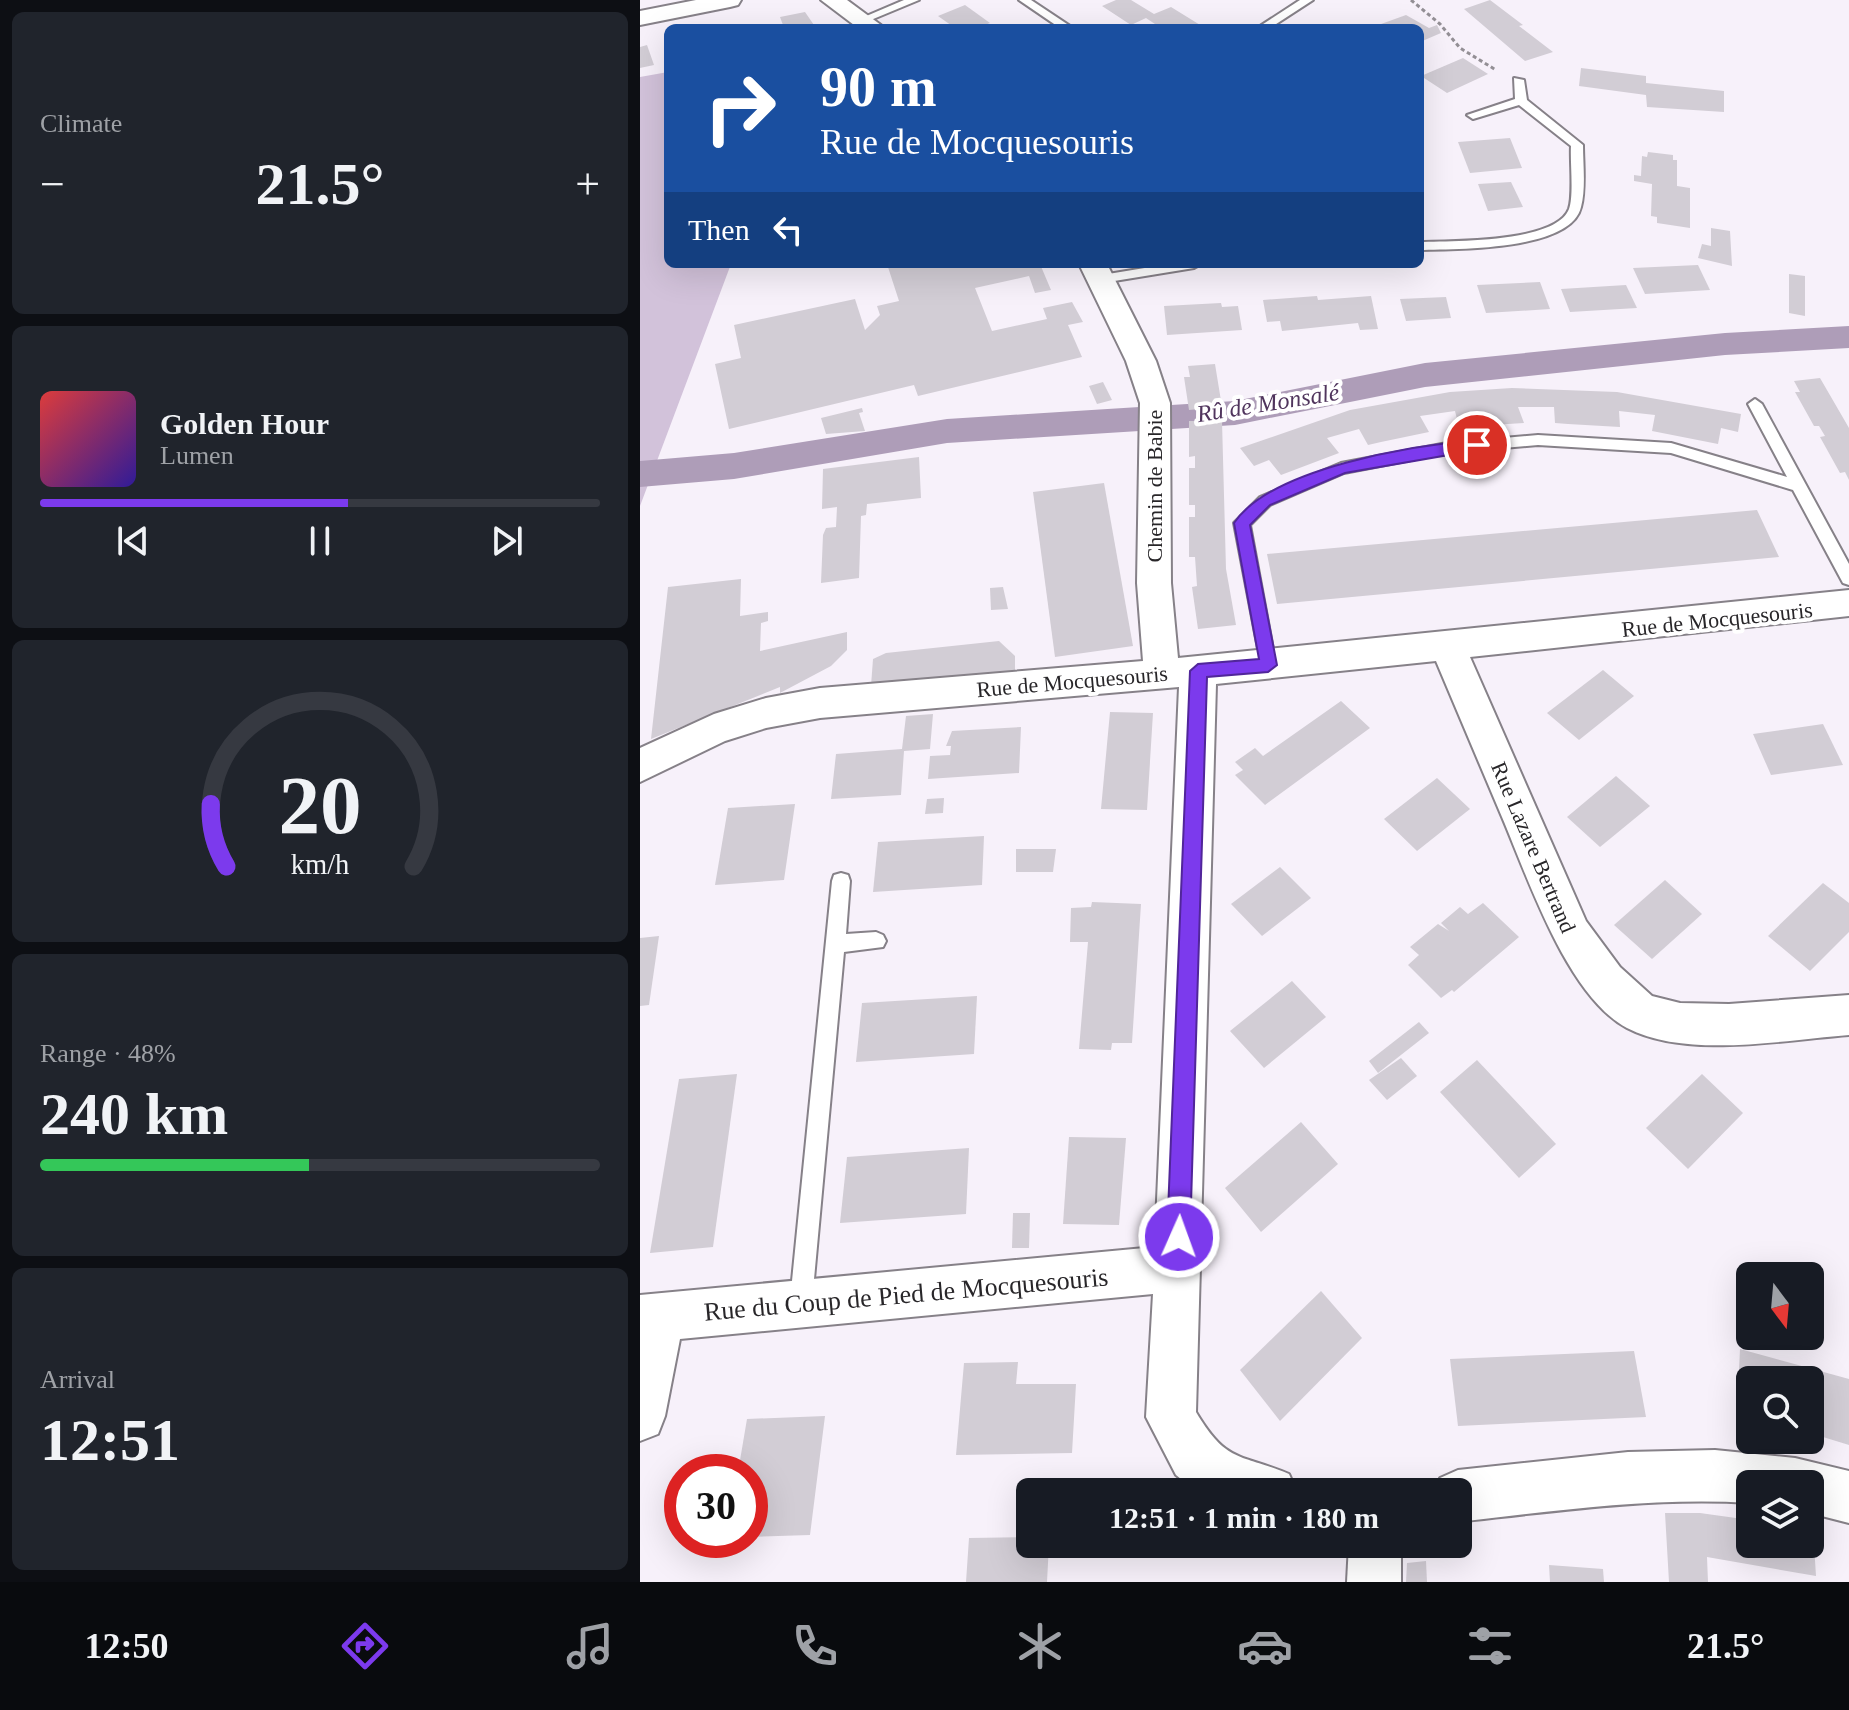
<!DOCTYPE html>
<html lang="en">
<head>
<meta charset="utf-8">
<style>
  :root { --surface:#171b24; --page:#20242c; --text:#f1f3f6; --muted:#9ea1a6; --line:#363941; --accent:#7c3aed }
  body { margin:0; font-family:"Times New Roman",serif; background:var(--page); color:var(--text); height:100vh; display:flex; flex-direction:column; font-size:30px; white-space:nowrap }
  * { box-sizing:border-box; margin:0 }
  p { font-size:26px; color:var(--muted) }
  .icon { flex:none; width:44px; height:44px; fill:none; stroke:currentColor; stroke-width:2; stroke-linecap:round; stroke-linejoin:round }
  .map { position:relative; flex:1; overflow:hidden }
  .drawer { display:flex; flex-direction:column; gap:12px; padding:12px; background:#0d0f14; width:640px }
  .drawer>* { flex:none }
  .hud { position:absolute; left:24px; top:24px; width:760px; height:244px; border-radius:12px; box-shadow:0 8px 32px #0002; background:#1a4fa0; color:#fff; overflow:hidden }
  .needle { width:52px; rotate:164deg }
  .controls { position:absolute; left:1096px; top:1262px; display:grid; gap:16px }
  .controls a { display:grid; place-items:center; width:88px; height:88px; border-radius:12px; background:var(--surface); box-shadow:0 8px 32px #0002; font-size:40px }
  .speed { position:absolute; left:24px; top:1454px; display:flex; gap:16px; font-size:40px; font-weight:700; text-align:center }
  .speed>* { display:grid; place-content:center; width:104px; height:104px; border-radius:50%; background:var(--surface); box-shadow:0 8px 32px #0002; line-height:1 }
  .speed .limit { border:12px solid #d22; background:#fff; color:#111 }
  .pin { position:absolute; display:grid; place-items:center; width:68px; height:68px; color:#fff; margin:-34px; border:4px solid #fff; border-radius:50%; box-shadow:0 2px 8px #0007 }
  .me { position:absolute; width:88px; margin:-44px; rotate:2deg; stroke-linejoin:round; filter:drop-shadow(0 0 6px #0008) }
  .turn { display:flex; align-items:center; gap:28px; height:168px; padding:0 24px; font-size:36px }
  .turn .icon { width:104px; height:104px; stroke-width:2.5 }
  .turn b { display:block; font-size:56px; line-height:68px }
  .then { display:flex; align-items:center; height:76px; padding:0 24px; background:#0003; gap:16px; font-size:30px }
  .big { font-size:60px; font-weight:700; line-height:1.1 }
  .drawer .widget { flex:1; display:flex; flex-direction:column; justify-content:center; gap:12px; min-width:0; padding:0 28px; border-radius:12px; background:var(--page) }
  .drawer .dial { align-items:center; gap:0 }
  .dial svg { height:208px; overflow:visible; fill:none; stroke:var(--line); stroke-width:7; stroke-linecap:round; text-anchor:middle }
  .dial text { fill:var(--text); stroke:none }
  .song { display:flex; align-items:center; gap:24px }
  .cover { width:96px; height:96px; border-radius:12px; background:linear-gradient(135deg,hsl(0 70% 55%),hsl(250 70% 35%)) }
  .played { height:8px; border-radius:4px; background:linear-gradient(90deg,var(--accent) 55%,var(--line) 55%) }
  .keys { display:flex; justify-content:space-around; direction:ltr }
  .heat { display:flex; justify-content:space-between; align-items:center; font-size:44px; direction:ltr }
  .charge { height:12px; border-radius:6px; background:linear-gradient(90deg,#34c759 48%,var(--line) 0) }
  .trip { position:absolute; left:376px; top:1478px; width:456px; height:80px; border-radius:12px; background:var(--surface); box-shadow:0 8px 32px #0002; font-weight:700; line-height:80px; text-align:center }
  .dock { display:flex; height:128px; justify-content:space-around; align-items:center; background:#090b0e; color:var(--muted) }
  .dock .icon { width:56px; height:56px }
  .dock .active { color:var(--accent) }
  .dock b { font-size:36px; color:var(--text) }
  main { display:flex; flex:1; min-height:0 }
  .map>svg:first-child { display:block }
  .green { fill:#d2c2da }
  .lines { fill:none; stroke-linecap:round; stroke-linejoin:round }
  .canal { fill:#ae9db8; fill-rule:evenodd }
  .building { fill:#d2cdd5 }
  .lane-casing { stroke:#868188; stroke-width:4 }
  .street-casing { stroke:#868188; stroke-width:4 }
  .path { stroke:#938f95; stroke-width:3; stroke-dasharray:4 3; stroke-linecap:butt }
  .lane { fill:#fff; fill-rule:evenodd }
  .street { fill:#fff; fill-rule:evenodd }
  .route { fill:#7c3aed; stroke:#51269a; stroke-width:2 }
  .labels { text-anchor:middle; stroke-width:8; stroke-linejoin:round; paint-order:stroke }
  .street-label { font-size:22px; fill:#282629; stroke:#fff }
  .water-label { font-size:24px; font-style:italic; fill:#50355d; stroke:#fff }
  .near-street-label { font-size:26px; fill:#282629; stroke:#fff }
</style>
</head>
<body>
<main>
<section class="drawer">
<div class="widget"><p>Climate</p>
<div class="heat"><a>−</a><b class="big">21.5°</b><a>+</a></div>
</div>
<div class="widget">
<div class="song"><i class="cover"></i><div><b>Golden Hour</b><p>Lumen</p></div></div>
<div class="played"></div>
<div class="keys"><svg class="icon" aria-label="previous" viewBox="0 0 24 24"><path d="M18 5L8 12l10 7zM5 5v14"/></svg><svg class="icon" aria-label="pause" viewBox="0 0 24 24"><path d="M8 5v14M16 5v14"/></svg><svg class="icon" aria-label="next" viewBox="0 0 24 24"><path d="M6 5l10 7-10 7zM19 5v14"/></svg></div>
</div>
<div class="widget dial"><svg viewBox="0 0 100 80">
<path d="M14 69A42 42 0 1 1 86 69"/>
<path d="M14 69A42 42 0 0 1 8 45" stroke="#7c3aed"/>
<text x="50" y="56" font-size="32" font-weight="700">20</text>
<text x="50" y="72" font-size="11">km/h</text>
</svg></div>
<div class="widget"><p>Range · 48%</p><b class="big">240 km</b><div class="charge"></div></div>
<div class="widget"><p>Arrival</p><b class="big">12:51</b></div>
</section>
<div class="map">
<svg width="1209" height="1582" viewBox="0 0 1209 1582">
  <rect width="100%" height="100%" fill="#f7f1fa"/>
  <path class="green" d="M 28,72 L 28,264 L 91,264 L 0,506 L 0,77 Z"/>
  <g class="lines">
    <path class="canal" d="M 1209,326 L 1209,348 L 1085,355 L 785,387 L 595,425 L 307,443 L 94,479 L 0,487 L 0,461 L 94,453 L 307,419 L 595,401 L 785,363 L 1085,333 Z"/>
  </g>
  <g class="building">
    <path d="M 476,0 L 491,0 L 514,14 L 531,7 L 565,28 L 521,28 L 506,18 L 491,25 L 462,6 Z"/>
    <path d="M 850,0 L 883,25 L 879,26 L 913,52 L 885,61 L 824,9 Z"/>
    <path d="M 325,5 L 350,23 L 337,28 L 315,28 L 298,16 Z"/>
    <path d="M 165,12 L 176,28 L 136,28 L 143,25 L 140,17 Z"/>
    <path d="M 766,15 L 789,28 L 797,25 L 801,33 L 780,42 L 780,28 L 730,28 Z"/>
    <path d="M 7,45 L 14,65 L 0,68 L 0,47 Z"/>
    <path d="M 823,58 L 848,74 L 807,93 L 781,76 Z"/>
    <path d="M 941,68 L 1006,76 L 1006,83 L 1084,91 L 1084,112 L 1007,107 L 1006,95 L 939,86 Z"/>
    <path d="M 870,138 L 882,168 L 830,173 L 818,142 Z"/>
    <path d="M 1008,152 L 1033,155 L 1033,160 L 1037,160 L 1037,186 L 1050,188 L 1050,228 L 1017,223 L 1017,217 L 1011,216 L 1012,184 L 994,181 L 994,175 L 1001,176 L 1002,156 L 1007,157 Z"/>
    <path d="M 871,182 L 883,207 L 848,211 L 838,184 Z"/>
    <path d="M 1071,228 L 1090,231 L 1092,266 L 1058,258 L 1062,244 L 1071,246 Z"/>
    <path d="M 247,264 L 400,264 L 411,290 L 395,293 L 389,276 L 335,288 L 352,331 L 407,319 L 403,308 L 432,302 L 443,322 L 428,325 L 442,357 L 278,396 L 274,385 L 89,429 L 75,364 L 101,358 L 94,325 L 215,299 L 225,330 L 240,315 L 237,306 L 259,301 Z"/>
    <path d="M 1058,265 L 1070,290 L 1005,294 L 993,268 Z"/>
    <path d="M 1149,274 L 1165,276 L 1165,316 L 1149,313 Z"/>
    <path d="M 900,282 L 910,309 L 846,313 L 837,285 Z"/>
    <path d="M 986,285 L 997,308 L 930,312 L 921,289 Z"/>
    <path d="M 677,296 L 678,300 L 731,296 L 738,329 L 720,330 L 718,323 L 642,331 L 640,321 L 627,322 L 623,300 Z"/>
    <path d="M 806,297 L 811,318 L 766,321 L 760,299 Z"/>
    <path d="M 581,303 L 582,307 L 598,306 L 602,330 L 527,335 L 524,306 Z"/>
    <path d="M 575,364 L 582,407 L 549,410 L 544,377 L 550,377 L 548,366 Z"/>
    <path d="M 1180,378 L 1209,428 L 1209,480 L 1205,472 L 1200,473 L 1180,437 L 1185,436 L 1179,426 L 1174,426 L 1155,392 L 1160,392 L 1154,381 Z"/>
    <path d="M 463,382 L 472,400 L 457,404 L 449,386 Z"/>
    <path d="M 872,388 L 977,392 L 1101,414 L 1098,432 L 1081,428 L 1078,444 L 1012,431 L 1015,415 L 979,411 L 980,427 L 928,424 L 915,423 L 914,407 L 878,407 L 884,423 L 819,427 L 815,411 L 780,416 L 789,432 L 741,442 L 728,445 L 719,429 L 687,438 L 699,453 L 641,475 L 629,460 L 614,466 L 600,448 L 710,410 L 810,392 Z"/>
    <path d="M 222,408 L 223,412 L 219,413 L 225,431 L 186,434 L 181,418 Z"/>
    <path d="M 549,421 L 582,421 L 586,569 L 596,625 L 558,629 L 552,587 L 557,586 L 555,557 L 549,557 L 549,517 L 555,517 L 555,505 L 549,505 L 549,468 L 555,468 L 555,456 L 549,457 Z"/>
    <path d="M 279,457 L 281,498 L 227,504 L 226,515 L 221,516 L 219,578 L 181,583 L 183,535 L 186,528 L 196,527 L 197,507 L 182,509 L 183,469 Z"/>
    <path d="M 464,483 L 493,646 L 415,657 L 393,492 Z"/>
    <path d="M 1117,510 L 1139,557 L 637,604 L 627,554 Z"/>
    <path d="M 101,579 L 100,616 L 128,612 L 128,621 L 121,623 L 120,651 L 207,632 L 207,650 L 191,666 L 140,693 L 140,687 L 11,739 L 28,587 Z"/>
    <path d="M 363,587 L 368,609 L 351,610 L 350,588 Z"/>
    <path d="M 359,641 L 375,656 L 375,671 L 231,686 L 233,659 L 246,653 Z"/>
    <path d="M 963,670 L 994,696 L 939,740 L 907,713 Z"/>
    <path d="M 701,701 L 730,728 L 625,805 L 595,775 L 603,770 L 595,762 L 615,748 L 623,756 Z"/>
    <path d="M 470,712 L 513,713 L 507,810 L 461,809 Z"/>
    <path d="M 293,714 L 290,749 L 264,751 L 261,795 L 191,799 L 196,754 L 262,749 L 266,716 Z"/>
    <path d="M 1183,724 L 1203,765 L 1131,775 L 1113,734 Z"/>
    <path d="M 381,727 L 379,773 L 288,779 L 290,756 L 310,755 L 311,746 L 306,746 L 312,731 Z"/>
    <path d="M 976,776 L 1010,806 L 960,847 L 927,817 Z"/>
    <path d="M 797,778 L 830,809 L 777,851 L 744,819 Z"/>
    <path d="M 304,798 L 303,813 L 285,814 L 287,799 Z"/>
    <path d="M 155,804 L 144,880 L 75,885 L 88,808 Z"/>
    <path d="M 344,836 L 342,885 L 233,892 L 238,842 Z"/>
    <path d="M 376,849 L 416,849 L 413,872 L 376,872 Z"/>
    <path d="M 640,867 L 671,898 L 622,936 L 591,904 Z"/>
    <path d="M 1025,880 L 1062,914 L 1012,959 L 974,925 Z"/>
    <path d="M 1183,883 L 1209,903 L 1209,932 L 1170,971 L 1128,936 Z"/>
    <path d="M 452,902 L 501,904 L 492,1043 L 472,1043 L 471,1050 L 439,1049 L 448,942 L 430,942 L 431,908 L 451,907 Z"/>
    <path d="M 843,903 L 879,937 L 814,992 L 812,990 L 801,998 L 768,965 L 779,955 L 770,947 L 798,924 L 809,931 L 801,923 L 820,907 L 828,914 Z"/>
    <path d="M 19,936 L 9,1005 L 0,1006 L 0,938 Z"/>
    <path d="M 652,981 L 686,1017 L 624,1068 L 590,1031 Z"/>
    <path d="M 337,996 L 334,1054 L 216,1062 L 222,1003 Z"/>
    <path d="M 779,1022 L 789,1033 L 738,1073 L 729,1061 Z"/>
    <path d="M 761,1058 L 777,1076 L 747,1100 L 729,1080 Z"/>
    <path d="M 837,1060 L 916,1144 L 879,1178 L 800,1092 Z"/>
    <path d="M 97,1074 L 73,1247 L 10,1253 L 39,1079 Z"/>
    <path d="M 1062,1074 L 1103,1113 L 1048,1169 L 1006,1128 Z"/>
    <path d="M 661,1122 L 698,1164 L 621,1232 L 585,1188 Z"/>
    <path d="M 429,1137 L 486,1138 L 479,1225 L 423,1224 Z"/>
    <path d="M 329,1148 L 326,1214 L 200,1223 L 207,1157 Z"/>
    <path d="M 373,1213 L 390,1213 L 389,1248 L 372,1248 Z"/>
    <path d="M 681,1291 L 722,1338 L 640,1421 L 600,1370 Z"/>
    <path d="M 1100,1349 L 1209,1379 L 1209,1445 L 1170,1433 L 1170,1380 L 1110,1380 L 1110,1416 L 1097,1412 Z"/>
    <path d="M 994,1351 L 1006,1417 L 818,1426 L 810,1359 Z"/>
    <path d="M 378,1362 L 376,1384 L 436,1384 L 432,1453 L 316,1455 L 324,1363 Z"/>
    <path d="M 185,1416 L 170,1535 L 110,1537 L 110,1472 L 98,1472 L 107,1419 Z"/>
    <path d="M 1025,1513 L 1060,1513 L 1110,1520 L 1110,1544 L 1170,1544 L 1170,1529 L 1173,1529 L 1176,1576 L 1067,1557 L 1068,1582 L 1029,1582 Z"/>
    <path d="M 390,1537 L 390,1544 L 409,1544 L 407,1582 L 326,1582 L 329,1538 Z"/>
    <path d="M 786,1561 L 787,1582 L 766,1582 L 767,1563 Z"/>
    <path d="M 909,1565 L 963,1569 L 964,1582 L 910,1582 Z"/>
  </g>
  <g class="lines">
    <g class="lane-casing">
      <g id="lane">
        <path d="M 264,0 L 279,0 L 226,22 L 217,20 Z"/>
        <path d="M 379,0 L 391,0 L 433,28 L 420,28 Z"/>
        <path d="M 660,0 L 673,0 L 630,28 L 617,28 Z"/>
        <path d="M 874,78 L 884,80 L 887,100 L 943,145 C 943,164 946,189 941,207 C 931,251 815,249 780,250 L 780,242 C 811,241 916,243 929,209 C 934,195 930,162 931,146 L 879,105 L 833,119 L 827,115 L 875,99 Z"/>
        <path d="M 529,264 L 561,264 L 554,268 L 462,283 L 455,279 L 462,275 Z"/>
        <path d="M 1115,399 L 1122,404 L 1209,564 L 1209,585 L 1203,583 L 1153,490 L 1031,453 L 898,445 L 807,453 L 704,473 L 630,505 L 610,525 L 636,665 L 634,670 L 622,670 L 594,523 L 620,497 L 701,463 L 807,443 L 898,435 L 1031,443 L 1147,477 L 1108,404 Z"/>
        <path d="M 201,873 L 208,875 L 210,881 L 206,934 L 236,932 L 243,935 L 246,941 L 243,947 L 204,952 L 172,1301 L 169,1309 L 161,1312 L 153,1309 L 150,1301 L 192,881 L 194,875 Z"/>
      </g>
    </g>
    <g class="street-casing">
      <g id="street">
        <path d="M 56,0 L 101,0 L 98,5 L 90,7 L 0,25 L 0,11 Z"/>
        <path d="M 181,0 L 207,0 L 245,28 L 218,28 Z"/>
        <path d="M 439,264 L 467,264 L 516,361 L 530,403 L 531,583 L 538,658 L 1209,590 L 1209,616 L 830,657 L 946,921 L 980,967 L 1012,996 L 1040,1003 L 1089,1004 L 1209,995 L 1209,1035 C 1144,1040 1046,1059 987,1028 C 927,996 888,878 862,817 C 840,765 818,713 796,661 L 576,684 L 556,1412 C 587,1464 599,1453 649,1474 L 657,1492 L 557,1492 L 536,1475 L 506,1417 L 513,1294 L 40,1339 L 25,1416 L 18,1434 L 0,1441 L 0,1295 L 515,1247 L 539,687 L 180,718 L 126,728 L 85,741 L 0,782 L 0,748 L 74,714 L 126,698 L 180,688 L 503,661 L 497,583 L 500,403 L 486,361 Z"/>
        <path d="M 1075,1450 L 1155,1458 L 1209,1471 L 1209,1523 L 1170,1513 L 1170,1484 L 1110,1484 L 1110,1503 C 1012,1497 915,1511 818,1522 L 818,1492 L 794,1492 L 800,1478 L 818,1470 L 988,1452 Z"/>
        <path d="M 709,1544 L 761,1544 L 761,1582 L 707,1582 Z"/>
      </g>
    </g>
    <path class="path" d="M 771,0 L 800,24 L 820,48 L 856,70"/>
    <use href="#lane" class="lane"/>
    <use href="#street" class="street"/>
  </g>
  <path class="route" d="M 837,440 L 845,445 L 843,449 L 705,473 L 630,505 L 610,525 L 637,665 L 628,672 L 567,677 L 550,1237 L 546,1245 L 539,1248 L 531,1245 L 527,1237 L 550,671 L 558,664 L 619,659 L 594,523 C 631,468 774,445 837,440 Z"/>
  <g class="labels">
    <g class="street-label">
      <text transform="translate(514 486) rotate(-90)" y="8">Chemin de Babie</text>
      <text transform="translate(1077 619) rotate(-6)" y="8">Rue de Mocquesouris</text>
      <text transform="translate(432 681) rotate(-5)" y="8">Rue de Mocquesouris</text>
      <text transform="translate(894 847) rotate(67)" y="8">Rue Lazare Bertrand</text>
    </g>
    <g class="water-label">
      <text transform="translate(628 403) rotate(-9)" y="8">Rû de Monsalé</text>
    </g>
    <g class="near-street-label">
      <text transform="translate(266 1294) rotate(-5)" y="9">Rue du Coup de Pied de Mocquesouris</text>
    </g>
  </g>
</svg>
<div class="controls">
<a><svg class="needle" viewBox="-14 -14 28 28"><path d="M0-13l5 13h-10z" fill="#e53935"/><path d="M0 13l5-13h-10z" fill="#9ea1a6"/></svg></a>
<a><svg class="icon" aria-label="search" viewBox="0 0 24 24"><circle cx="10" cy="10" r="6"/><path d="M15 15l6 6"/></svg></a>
<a><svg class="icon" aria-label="layers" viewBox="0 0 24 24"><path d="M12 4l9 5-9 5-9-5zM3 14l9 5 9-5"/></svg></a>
</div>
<div class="speed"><div class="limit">30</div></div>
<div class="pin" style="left:837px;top:445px;background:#d93025"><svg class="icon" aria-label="arrive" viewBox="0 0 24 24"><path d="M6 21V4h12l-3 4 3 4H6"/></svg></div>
<svg class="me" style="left:539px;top:1237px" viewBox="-20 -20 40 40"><circle r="17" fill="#7c3aed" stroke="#fff" stroke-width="3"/><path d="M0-11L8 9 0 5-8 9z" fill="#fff"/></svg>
<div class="trip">12:51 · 1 min · 180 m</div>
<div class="hud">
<div class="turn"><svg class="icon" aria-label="right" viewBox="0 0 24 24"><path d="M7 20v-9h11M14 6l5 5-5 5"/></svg><div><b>90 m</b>Rue de Mocquesouris</div></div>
<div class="then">Then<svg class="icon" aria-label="left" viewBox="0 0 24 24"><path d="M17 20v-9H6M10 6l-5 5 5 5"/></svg></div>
</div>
</div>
</main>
<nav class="dock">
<b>12:50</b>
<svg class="icon active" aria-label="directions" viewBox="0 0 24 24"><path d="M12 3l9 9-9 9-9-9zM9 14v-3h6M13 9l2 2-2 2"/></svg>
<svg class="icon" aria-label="music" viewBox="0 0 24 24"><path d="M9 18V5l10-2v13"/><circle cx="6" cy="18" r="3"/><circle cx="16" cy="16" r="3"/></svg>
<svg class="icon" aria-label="phone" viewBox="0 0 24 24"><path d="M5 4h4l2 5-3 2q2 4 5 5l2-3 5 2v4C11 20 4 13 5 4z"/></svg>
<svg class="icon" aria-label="climate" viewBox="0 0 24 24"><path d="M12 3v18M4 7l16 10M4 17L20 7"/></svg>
<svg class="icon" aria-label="car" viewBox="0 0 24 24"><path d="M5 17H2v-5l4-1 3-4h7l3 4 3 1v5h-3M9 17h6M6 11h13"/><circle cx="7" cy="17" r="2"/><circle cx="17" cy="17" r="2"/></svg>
<svg class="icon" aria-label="filters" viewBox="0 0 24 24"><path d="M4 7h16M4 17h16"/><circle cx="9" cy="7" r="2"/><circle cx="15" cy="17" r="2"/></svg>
<b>21.5°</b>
</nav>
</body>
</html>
